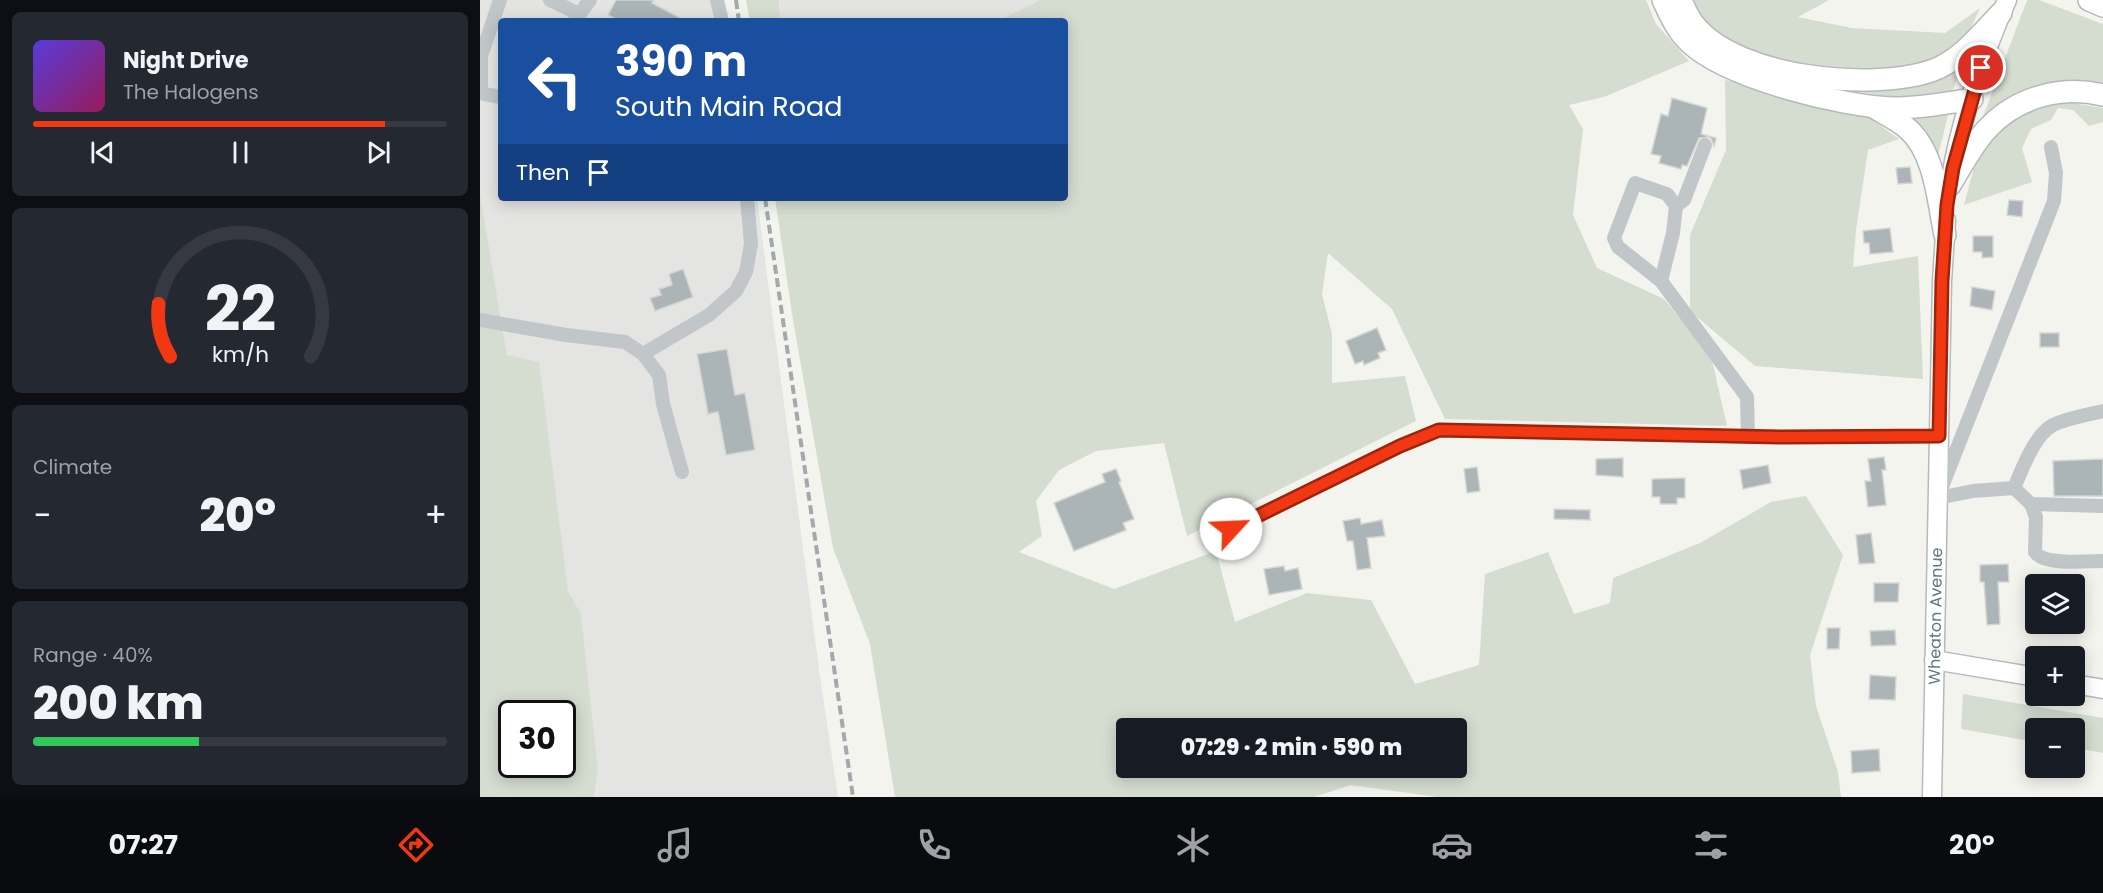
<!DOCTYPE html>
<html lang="en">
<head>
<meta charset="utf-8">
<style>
  :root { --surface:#171b24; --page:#242831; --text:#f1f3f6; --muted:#9ea1a6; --line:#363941; --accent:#f13812 }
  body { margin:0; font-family:Poppins,sans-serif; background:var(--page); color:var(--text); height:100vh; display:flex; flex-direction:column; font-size:22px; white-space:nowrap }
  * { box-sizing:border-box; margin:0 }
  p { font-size:20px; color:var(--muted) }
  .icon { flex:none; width:33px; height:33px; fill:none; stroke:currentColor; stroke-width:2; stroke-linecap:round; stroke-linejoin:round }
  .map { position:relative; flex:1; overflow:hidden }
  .drawer { display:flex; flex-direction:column; gap:12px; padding:12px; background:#0d0f14; width:480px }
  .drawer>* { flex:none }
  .top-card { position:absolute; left:18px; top:18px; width:570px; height:183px; border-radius:6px; box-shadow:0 3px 15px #0003; background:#1a4fa0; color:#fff; overflow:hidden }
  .tools { position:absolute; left:1545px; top:574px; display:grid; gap:12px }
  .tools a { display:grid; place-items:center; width:60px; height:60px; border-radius:6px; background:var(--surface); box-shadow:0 3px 15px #0003; font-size:30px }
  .speed { position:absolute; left:18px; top:700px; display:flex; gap:12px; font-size:30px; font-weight:700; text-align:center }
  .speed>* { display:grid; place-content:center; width:78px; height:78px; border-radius:50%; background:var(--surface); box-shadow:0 3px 15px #0003; line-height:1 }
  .speed .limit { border:3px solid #111; border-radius:9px; background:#fff; color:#111 }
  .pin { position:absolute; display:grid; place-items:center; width:51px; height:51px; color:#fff; margin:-26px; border:3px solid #fff; border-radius:50%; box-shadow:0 2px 6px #0007 }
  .me { position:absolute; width:66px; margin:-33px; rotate:65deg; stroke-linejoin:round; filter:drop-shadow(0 0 4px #0008) }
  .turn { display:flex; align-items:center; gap:21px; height:126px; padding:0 18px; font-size:27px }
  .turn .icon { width:78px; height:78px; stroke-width:2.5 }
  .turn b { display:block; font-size:42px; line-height:51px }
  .then { display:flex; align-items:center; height:57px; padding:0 18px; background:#0003; gap:12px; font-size:22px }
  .big { font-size:45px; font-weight:800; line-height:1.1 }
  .drawer .card { flex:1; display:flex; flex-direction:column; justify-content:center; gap:9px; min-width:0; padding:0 21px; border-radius:9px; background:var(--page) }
  .drawer .dial { align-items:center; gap:0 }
  .dial svg { height:156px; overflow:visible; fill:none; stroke:var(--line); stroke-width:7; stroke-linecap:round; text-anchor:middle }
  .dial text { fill:var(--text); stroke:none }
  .song { display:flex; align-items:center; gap:18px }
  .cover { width:72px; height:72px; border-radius:9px; background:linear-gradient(135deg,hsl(250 70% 55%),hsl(330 70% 35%)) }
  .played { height:6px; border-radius:3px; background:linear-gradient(90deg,var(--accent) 85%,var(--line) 85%) }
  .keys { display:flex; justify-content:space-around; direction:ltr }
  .heat { display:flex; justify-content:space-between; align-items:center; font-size:33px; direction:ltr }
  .charge { height:9px; border-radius:4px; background:linear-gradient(90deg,#34c759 40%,var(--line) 0) }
  .trip { position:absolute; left:636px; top:718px; width:351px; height:60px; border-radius:6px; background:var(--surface); box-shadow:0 3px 15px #0003; font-weight:800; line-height:60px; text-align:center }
  .dock { display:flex; height:96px; justify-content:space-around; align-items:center; background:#090b0e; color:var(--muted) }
  .dock .icon { width:42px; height:42px }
  .dock .current { color:var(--accent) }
  .dock b { font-size:27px; color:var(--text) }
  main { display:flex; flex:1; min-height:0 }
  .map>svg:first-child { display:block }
  .built { fill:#e4e5e3 }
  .green { fill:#d5dcd0; fill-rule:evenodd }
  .building { fill:#abb5b8; stroke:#d5d5d2; stroke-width:1.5 }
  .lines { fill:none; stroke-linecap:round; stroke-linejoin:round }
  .major-casing { stroke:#b4b9bc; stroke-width:21 }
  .highway-casing { stroke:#b5b9bc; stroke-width:24 }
  .minor { stroke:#c1c6c8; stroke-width:14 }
  .major { stroke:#fff; stroke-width:18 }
  .highway { stroke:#fff; stroke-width:21 }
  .rail { stroke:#a1a9ad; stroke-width:4; stroke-dasharray:9 4.5; stroke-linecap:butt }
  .route-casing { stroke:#9d240c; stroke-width:15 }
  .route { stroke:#f13812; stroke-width:10 }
  .labels { text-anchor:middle; stroke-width:6; stroke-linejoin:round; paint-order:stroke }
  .street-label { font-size:16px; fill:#607683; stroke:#fff }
</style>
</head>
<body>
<main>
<section class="drawer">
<div class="card">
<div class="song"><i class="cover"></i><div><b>Night Drive</b><p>The Halogens</p></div></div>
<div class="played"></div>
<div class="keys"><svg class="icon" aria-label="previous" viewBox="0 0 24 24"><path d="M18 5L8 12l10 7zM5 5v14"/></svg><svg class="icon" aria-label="pause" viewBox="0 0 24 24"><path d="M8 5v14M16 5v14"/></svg><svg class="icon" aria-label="next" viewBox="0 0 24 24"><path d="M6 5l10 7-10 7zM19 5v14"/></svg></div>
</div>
<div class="card dial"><svg viewBox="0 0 100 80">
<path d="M14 69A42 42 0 1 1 86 69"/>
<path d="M14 69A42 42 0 0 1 8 42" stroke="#f13812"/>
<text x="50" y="56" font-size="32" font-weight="700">22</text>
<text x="50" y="72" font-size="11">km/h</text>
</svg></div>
<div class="card"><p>Climate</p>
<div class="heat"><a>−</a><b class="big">20°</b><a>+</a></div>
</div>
<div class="card"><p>Range · 40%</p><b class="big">200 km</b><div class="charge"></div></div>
</section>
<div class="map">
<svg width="1623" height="797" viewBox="0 0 1623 797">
  <rect width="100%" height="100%" fill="#f4f4ef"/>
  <g class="built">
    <path d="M 0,0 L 242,0 L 246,21 L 21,21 L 21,198 L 277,198 L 340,677 L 358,797 L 114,797 L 118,769 L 101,615 L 88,591 L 27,355 L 0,193 Z"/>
    <path d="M 299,0 L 560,0 L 518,21 L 300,21 Z"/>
  </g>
  <g class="green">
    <path d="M 266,0 L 299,0 L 300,21 L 270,21 Z"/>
    <path d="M 560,0 L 1166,0 L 1176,24 L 1209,61 L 1124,97 L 1089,105 L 1103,129 L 1093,215 L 1117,268 L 1184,299 L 1231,356 L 1247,426 L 965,419 L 912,309 L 848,253 L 842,294 L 852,334 L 852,383 L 925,376 L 936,421 L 707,536 L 684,443 L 616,451 L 579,470 L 556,501 L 562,536 L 539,552 L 634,589 L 736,551 L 755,622 L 827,593 L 891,600 L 935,684 L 999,665 L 1005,574 L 1068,552 L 1094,614 L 1130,603 L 1133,578 L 1220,543 L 1291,502 L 1326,496 L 1363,555 L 1330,655 L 1336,706 L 1358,772 L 1361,797 L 957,797 L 871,785 L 834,797 L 415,797 L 390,644 L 353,548 L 312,314 L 295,198 L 585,198 L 585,21 L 518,21 ZM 646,729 L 976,729 L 976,768 L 646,768 Z"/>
    <path d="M 1210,0 L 1349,0 L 1318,17 L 1372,28 L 1465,33 L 1500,8 L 1490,30 L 1459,56 L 1417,70 L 1347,70 L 1286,58 L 1242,38 L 1211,6 Z"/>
    <path d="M 1547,0 L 1559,0 L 1623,24 L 1623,92 L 1501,122 Z"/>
    <path d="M 1483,63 L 1471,95 L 1429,99 L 1350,88 Z"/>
    <path d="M 1245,80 L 1379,110 L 1419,139 L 1388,150 L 1376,230 L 1373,267 L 1438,256 L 1443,379 L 1275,366 L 1210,311 L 1210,235 L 1246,150 Z"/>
    <path d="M 1575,100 L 1623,108 L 1623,122 L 1609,126 L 1593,110 L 1578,108 L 1571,120 L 1551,129 L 1542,148 L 1552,182 L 1484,205 L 1498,153 L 1525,119 Z"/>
    <path d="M 1470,107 L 1457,160 L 1444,131 L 1429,116 Z"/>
    <path d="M 0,193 L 27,355 L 59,362 L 88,591 L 101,614 L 118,769 L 114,797 L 0,797 ZM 32,714 L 82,714 L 82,765 L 32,765 Z"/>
    <path d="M 1483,694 L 1623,718 L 1623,753 L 1595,748 L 1594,729 L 1556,729 L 1555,742 L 1481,729 Z"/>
  </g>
  <g class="building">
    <path d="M 136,0 L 174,0 L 172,3 L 206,21 L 140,21 L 128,15 Z"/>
    <path d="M 1192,98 L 1227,108 L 1221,134 L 1236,138 L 1234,147 L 1232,140 L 1229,137 L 1219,138 L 1207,166 L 1202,165 L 1201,169 L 1179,163 L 1181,156 L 1171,154 L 1181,114 L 1188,116 Z"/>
    <path d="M 1430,167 L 1432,183 L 1418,184 L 1416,168 Z"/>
    <path d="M 1529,200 L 1543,201 L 1542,217 L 1527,215 Z"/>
    <path d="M 1410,228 L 1413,252 L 1390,254 L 1389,243 L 1384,243 L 1383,231 Z"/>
    <path d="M 1493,236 L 1513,236 L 1513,257 L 1502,258 L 1502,252 L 1493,252 Z"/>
    <path d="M 203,269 L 213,297 L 175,311 L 170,298 L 181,295 L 179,289 L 192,285 L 189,274 Z"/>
    <path d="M 1492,287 L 1515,291 L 1512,310 L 1490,306 Z"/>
    <path d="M 897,328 L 906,350 L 898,353 L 900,358 L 884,365 L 883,361 L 875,364 L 866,341 Z"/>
    <rect x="1560" y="333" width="19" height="14"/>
    <path d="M 247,349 L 255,395 L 265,393 L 275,450 L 246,455 L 238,412 L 228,414 L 217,354 Z"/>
    <path d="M 1404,457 L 1406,470 L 1402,470 L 1406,505 L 1388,507 L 1385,481 L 1391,481 L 1388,459 Z"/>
    <path d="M 1143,458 L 1143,477 L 1116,475 L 1116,459 Z"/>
    <path d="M 1623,459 L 1623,496 L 1574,496 L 1573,461 Z"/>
    <path d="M 1288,465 L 1291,483 L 1263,489 L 1260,470 Z"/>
    <path d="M 997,467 L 1000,491 L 987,493 L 984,469 Z"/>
    <path d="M 636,469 L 641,481 L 639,482 L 654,519 L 643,523 L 646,530 L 594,551 L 574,503 L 625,482 L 622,474 Z"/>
    <path d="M 1205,478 L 1205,498 L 1197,498 L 1197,504 L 1180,504 L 1180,497 L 1172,497 L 1172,479 Z"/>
    <path d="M 1074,509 L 1110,510 L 1110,520 L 1074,519 Z"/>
    <path d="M 880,518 L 881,524 L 902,520 L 905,536 L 887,538 L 891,568 L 877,570 L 873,541 L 867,541 L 863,521 Z"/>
    <path d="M 1391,533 L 1395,563 L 1379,564 L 1376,535 Z"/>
    <path d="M 1528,564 L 1529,582 L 1518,582 L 1520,624 L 1507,625 L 1504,582 L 1500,582 L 1500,565 Z"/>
    <path d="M 804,566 L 805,571 L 818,568 L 822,589 L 789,595 L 784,569 Z"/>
    <path d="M 1394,583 L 1419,583 L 1418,602 L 1394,602 Z"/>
    <path d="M 1347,628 L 1360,628 L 1359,649 L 1347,649 Z"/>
    <path d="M 1415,630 L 1416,645 L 1391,646 L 1390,631 Z"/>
    <path d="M 1390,675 L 1416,677 L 1415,700 L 1389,699 Z"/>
    <path d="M 1399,749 L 1400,771 L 1372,773 L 1371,751 Z"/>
  </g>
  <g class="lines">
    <g class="major-casing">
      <g id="major">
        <path d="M 1471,178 C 1480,122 1504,52 1527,0"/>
        <path d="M 1454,660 L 1556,677"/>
        <path d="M 1594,684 L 1623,689"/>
        <path d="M 1452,797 L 1462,281 L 1466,220"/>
      </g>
    </g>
    <g class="highway-casing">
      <g id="highway">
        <path d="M 1183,0 C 1190,15 1197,31 1209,42 C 1246,78 1363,107 1415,108 C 1440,108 1467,103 1492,99"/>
        <path d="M 1201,0 C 1205,10 1209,20 1217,28 C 1261,78 1391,91 1451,71 C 1480,61 1501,34 1521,13"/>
        <path d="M 1609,0 L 1623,6"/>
        <path d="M 1395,108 C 1406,115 1418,120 1428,129 C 1455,153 1458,201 1465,235"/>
        <path d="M 1470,185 C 1482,166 1493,143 1509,127 C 1538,97 1582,85 1623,95"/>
      </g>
    </g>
    <g class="minor">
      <path d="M 20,0 L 1,56 L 1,91 L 4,94 L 21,97"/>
      <path d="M 70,0 L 99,14"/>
      <path d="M 237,0 L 242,21"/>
      <path d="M 95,20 L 110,0"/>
      <path d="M 1196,206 L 1204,200 L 1225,145"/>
      <path d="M 1181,281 L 1138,247 L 1134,238 L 1155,183 L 1187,194 L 1196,206 L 1193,233 L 1181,281 L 1267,397 L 1268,436"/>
      <path d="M 0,320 L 86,335 L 145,342 L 163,354 L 179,375 L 183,404 L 202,472"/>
      <path d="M 163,354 L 229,315 L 256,291 L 266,272 L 271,244 L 267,198"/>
      <path d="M 1534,488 C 1542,470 1554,435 1573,425 C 1588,418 1607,415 1623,411"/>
      <path d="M 1460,492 L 1574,201 L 1576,173 L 1571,147"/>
      <path d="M 1458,498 L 1493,491 L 1534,488 L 1551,504 L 1556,517 L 1555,552 C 1564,566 1607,561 1623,561"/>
      <path d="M 1551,504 L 1623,506"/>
      <path d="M 731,538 L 920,446 L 959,430 L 1304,437 L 1459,436"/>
    </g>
    <use href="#major" class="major"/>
    <use href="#highway" class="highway"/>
    <g class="rail">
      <path d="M 256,0 L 259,21"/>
      <path d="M 285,198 L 373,797"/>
    </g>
  </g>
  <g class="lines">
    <g class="route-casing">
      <path id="route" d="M 751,529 L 920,446 L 959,430 L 1304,437 L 1459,436 L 1462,281 L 1467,205 L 1473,168 L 1501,68"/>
    </g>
    <use href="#route" class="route"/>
  </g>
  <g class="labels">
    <g class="street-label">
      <text transform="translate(1455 616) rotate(-89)" y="6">Wheaton Avenue</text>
    </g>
  </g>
</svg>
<div class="tools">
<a><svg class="icon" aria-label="layers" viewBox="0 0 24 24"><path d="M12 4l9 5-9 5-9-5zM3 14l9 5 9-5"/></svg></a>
<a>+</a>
<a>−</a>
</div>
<div class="speed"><div class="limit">30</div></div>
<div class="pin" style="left:1501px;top:68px;background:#d93025"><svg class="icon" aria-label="arrive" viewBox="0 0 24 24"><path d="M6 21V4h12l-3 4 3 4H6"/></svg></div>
<svg class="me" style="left:751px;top:529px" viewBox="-20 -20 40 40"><circle r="19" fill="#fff"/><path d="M0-13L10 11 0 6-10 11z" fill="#f13812"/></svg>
<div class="trip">07:29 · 2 min · 590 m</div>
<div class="top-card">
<div class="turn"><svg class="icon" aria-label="left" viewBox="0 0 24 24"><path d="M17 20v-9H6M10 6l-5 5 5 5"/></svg><div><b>390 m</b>South Main Road</div></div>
<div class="then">Then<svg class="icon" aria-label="arrive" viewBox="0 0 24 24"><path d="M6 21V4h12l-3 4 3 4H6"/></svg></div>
</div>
</div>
</main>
<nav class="dock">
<b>07:27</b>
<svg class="icon current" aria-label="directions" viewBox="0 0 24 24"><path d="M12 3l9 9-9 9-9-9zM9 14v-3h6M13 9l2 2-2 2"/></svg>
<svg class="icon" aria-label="music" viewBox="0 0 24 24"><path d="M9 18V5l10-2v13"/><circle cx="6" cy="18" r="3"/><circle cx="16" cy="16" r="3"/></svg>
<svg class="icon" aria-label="phone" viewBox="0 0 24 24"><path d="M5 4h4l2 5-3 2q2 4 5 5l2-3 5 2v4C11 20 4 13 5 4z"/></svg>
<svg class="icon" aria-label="climate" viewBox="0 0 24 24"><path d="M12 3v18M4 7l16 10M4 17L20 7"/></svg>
<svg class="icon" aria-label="car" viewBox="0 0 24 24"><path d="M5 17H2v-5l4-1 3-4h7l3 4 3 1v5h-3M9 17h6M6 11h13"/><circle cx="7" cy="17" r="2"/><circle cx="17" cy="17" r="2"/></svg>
<svg class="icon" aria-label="filters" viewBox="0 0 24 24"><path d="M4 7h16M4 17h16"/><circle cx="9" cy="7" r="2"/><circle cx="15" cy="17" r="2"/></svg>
<b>20°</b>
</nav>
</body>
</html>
